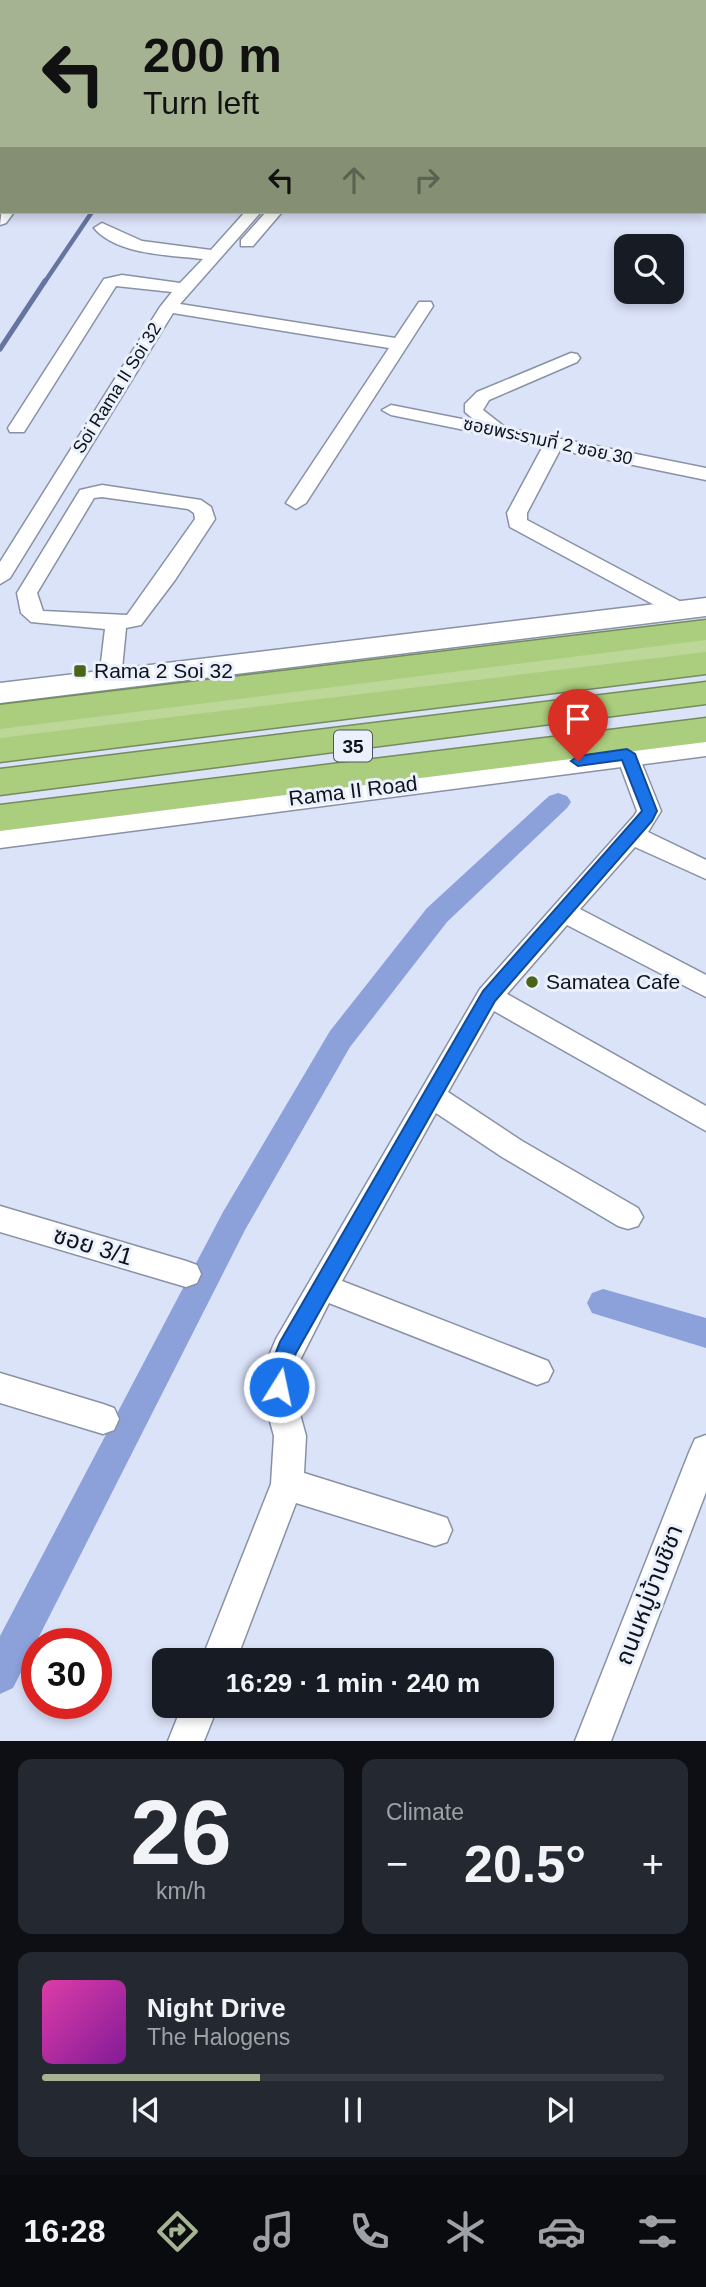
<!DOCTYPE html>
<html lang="en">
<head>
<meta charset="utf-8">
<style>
  :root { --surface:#171b24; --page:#242831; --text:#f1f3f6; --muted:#9ea1a6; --line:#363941; --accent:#a5b392 }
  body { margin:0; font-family:Helvetica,"Noto Sans Thai",sans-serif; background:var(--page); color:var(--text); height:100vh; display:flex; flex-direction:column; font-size:26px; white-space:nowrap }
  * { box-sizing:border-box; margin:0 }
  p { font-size:23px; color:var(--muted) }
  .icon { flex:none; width:38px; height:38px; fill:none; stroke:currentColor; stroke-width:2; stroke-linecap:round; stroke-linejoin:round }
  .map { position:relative; height:1741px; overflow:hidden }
  .sheet { display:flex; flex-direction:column; gap:18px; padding:18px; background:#0d0f14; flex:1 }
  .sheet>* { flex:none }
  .hud { position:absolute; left:0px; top:0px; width:707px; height:214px; box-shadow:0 4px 10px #0003; background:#a5b392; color:#111; overflow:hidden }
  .fabs { position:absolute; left:614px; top:234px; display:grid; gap:14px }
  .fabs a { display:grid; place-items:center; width:70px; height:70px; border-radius:14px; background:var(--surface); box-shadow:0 4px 10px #0003; font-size:35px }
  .speed { position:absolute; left:21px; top:1628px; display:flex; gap:14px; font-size:35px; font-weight:700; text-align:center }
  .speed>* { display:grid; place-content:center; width:91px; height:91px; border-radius:50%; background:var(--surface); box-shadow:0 4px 10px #0003; line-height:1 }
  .speed .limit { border:10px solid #d22; background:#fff; color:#111 }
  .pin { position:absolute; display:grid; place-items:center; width:60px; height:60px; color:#fff; margin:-72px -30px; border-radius:50% 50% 50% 0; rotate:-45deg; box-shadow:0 0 7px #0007 }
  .pin .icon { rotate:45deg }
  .me { position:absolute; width:77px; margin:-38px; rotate:10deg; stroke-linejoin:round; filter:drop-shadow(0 0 5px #0008) }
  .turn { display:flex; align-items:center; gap:24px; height:147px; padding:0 28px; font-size:32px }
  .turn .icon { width:91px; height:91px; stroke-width:2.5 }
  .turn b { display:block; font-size:49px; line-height:60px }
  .lanes { display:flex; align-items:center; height:66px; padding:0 28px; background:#0003; justify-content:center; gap:35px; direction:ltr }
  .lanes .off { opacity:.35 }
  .big { font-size:52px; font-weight:600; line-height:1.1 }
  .sheet .card { flex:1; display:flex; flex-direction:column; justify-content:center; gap:10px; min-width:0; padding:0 24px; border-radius:14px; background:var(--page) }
  .sheet .dial { align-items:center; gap:0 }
  .dial b { font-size:91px; line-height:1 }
  .song { display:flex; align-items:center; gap:21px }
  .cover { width:84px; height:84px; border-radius:10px; background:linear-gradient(135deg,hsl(320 70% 55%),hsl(290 70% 35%)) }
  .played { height:7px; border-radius:4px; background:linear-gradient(90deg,var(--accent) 35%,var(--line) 35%) }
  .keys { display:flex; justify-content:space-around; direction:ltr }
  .heat { display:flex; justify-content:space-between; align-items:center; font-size:38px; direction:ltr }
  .sheet .tiles { flex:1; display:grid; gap:18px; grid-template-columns:1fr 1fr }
  .card:last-child { grid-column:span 2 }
  .trip { position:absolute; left:152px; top:1648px; width:402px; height:70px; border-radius:14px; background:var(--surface); box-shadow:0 4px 10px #0003; font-weight:600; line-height:70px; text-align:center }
  .tab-bar { display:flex; height:112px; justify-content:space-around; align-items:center; background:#090b0e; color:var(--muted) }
  .tab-bar .icon { width:49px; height:49px }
  .tab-bar .current { color:var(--accent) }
  .tab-bar b { font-size:32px; color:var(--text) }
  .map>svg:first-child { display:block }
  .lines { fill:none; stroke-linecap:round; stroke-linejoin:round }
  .stream-far1 { stroke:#6675a0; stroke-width:4.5 }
  .stream { stroke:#6675a0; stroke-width:5 }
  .canal { fill:#8ca0da; fill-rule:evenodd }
  .river { fill:#8ca0da; fill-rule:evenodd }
  .minor-casing { stroke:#8991a5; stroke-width:3 }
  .secondary-casing { stroke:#8991a5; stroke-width:3 }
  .trunk-casing { stroke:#748c5b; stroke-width:3 }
  .motorway-casing { stroke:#748c5b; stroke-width:3 }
  .minor { fill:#fff; fill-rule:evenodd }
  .secondary { fill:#fff; fill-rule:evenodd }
  .trunk { fill:#bcd798; fill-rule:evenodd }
  .motorway { fill:#abcd7e; fill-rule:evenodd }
  .route { fill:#1a73e8; stroke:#114b97; stroke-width:2 }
  .poi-dot { fill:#496518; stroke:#ebf0fd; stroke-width:2.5 }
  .labels { text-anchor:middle; stroke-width:6; stroke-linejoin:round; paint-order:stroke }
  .far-street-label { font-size:18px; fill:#0f1219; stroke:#ebf0fd }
  .shield { fill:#ebf0fd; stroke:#51555d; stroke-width:2 }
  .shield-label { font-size:19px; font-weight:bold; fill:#0f1219 }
  .poi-label { font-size:21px; fill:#0f1219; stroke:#ebf0fd; text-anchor:start }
  .street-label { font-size:21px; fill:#0f1219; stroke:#ebf0fd }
  .near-street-label { font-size:24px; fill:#0f1219; stroke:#ebf0fd }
</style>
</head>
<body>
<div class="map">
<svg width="706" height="1741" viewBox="0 0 706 1741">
  <rect width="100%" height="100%" fill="#dbe3f9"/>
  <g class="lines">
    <path class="stream-far1" d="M 44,283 L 92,212"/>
    <path class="stream" d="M 0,349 L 45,281"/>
    <g class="canal">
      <path d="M 551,0 L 565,0 L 566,2 L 552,2 Z"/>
      <path d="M 558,793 L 567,796 L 571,802 L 567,808 L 447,922 L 350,1047 L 245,1230 L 13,1688 L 0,1694 L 0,1636 L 223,1212 L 330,1031 L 427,908 L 549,796 Z"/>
      <path d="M 603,1289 L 706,1318 L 706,1348 L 592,1313 L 587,1303 L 592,1293 Z"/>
    </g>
    <rect class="river" x="0" y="182" width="2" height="16"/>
    <g class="minor-casing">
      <g id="minor">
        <path d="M 194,0 L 206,0 L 207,2 L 194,2 Z"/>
        <path d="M 359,0 L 371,0 L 372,2 L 359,2 Z"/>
        <path d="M 583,0 L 595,0 L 596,2 L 583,2 Z"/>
        <path d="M 2,4 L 2,14 L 0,15 L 0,5 Z"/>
        <rect x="705" y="14" width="1" height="8"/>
        <path d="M 2,208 L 2,212 L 14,212 L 6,223 L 0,225 Z"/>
        <path d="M 245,212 L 261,212 L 180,304 L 395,338 L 419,302 L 431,302 L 433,306 L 306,503 L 296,509 L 286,503 L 389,348 L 173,313 L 10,578 L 0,584 L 0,562 L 160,307 L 172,292 L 116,286 L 24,432 L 10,432 L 8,428 L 104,279 L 122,275 L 180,283 L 203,259 C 169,255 117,255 94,228 L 102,223 L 142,241 L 211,250 Z"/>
        <path d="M 266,212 L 282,212 L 253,246 L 241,246 L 241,240 Z"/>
        <path d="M 571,353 L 577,354 L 580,358 L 577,362 L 489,400 L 483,410 L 506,428 L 706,468 L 706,480 L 560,450 L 527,513 L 527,520 L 687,605 L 690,610 L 687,615 L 673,615 L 510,527 L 507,513 L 543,446 L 391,415 L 382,410 L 391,405 L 477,422 L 465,412 L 465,404 L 477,392 Z"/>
        <path d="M 102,485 L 201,500 L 211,507 L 215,519 L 175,580 L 141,625 L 126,628 L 121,679 L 118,684 L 102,684 L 99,679 L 105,629 L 31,622 L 21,613 L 17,593 L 80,490 ZM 102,497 L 188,509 L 194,513 L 195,519 L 127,615 L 43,611 L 37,593 L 94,498 Z"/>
        <path d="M 627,746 L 635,749 L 638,754 L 661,811 L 648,832 L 706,860 L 706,879 L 635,847 L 580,909 L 706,975 L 706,997 L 567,925 L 507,994 L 706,1106 L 706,1131 L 494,1011 L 448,1092 L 522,1141 L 638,1208 L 643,1217 L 638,1226 L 628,1229 L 618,1226 L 502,1157 L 436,1113 L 342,1281 L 548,1361 L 553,1371 L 548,1381 L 537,1385 L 329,1303 L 294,1372 L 297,1403 L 306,1436 L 304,1473 L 435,1514 L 447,1518 L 452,1530 L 447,1542 L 435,1546 L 296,1503 L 236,1661 L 201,1661 L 271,1484 L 274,1436 L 265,1403 L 262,1372 L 276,1339 L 480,989 L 634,816 L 637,811 L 616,754 L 619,749 Z"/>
        <path d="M 0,1206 L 186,1261 L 197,1265 L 201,1274 L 197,1283 L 186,1287 L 0,1232 Z"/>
        <path d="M 0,1373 L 103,1404 L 114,1408 L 119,1419 L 114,1430 L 103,1434 L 0,1403 Z"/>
        <path d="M 706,1435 L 706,1492 L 611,1741 L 575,1741 L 690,1450 L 695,1439 Z"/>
        <path d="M 182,1706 L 218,1706 L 204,1741 L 168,1741 Z"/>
      </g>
    </g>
    <g class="secondary-casing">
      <g id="secondary">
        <path d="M 706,598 L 706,616 L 0,703 L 0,683 Z"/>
        <path d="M 706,734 L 706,756 L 0,848 L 0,824 Z"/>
      </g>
    </g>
    <g class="trunk-casing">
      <path id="trunk" d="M 706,632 L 706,654 L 0,743 L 0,719 Z"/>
    </g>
    <g class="motorway-casing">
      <g id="motorway">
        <path d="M 706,620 L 706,640 L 0,729 L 0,705 Z"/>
        <path d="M 706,652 L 706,674 L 0,762 L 0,738 Z"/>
        <path d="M 706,682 L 706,704 L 0,795 L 0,769 Z"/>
        <path d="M 706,718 L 706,742 L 0,831 L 0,805 Z"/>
      </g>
    </g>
    <use href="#minor" class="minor"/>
    <use href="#secondary" class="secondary"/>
    <use href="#trunk" class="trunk"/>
    <use href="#motorway" class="motorway"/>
  </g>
  <path class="route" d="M 627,749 L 635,754 L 657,811 L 652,821 L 495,1001 L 296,1353 C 290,1368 292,1383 287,1394 L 279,1397 L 272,1394 L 268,1372 L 280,1342 L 483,991 L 642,811 L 622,760 L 578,766 L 571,761 L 578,756 Z"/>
  <g class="poi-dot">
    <rect x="73" y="664" width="14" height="14" rx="3.5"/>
    <circle cx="532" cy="982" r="7"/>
  </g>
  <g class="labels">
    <g class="far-street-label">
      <text transform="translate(117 388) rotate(-58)" y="6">Soi Rama II Soi 32</text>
      <text transform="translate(548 441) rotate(12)" y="6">ซอยพระรามที่ 2 ซอย 30</text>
    </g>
    <rect class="shield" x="334" y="730.5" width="38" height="31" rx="5"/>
    <g class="shield-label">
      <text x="353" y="753">35</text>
    </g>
    <g class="poi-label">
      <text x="94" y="678">Rama 2 Soi 32</text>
      <text x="546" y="989">Samatea Cafe</text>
    </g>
    <g class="street-label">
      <text transform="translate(353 791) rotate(-7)" y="7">Rama II Road</text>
    </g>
    <g class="near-street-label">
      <text transform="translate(93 1246) rotate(17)" y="8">ซอย 3/1</text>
      <text transform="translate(649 1595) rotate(-69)" y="8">ถนนหมู่บ้านชิชา</text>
    </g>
  </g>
</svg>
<div class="fabs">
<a><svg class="icon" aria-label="search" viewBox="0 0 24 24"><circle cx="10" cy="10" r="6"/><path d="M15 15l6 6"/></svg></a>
</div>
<div class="speed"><div class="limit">30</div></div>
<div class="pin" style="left:578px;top:761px;background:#d93025"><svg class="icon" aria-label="arrive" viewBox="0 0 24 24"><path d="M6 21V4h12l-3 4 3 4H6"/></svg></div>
<svg class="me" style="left:279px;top:1387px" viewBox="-20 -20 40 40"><circle r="17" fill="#1a73e8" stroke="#fff" stroke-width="3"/><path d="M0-11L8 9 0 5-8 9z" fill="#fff"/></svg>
<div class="trip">16:29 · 1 min · 240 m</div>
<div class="hud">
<div class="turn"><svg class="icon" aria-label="left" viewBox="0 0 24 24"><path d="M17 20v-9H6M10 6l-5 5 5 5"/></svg><div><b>200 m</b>Turn left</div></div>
<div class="lanes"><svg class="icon" aria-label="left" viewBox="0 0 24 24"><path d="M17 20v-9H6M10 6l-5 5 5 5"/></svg><svg class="icon off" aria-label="ahead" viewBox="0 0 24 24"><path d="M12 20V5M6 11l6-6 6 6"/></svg><svg class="icon off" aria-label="right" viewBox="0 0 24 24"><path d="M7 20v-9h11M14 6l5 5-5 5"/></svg></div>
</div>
</div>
<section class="sheet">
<div class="tiles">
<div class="card dial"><b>26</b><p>km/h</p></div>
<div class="card"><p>Climate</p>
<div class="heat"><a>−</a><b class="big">20.5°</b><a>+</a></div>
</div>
<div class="card">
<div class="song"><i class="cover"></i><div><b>Night Drive</b><p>The Halogens</p></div></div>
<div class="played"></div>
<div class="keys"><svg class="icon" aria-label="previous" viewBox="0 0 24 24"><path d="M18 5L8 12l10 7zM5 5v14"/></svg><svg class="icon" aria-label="pause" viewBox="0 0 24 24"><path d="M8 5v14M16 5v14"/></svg><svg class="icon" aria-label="next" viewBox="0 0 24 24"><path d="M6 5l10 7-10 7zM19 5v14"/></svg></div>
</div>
</div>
</section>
<nav class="tab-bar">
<b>16:28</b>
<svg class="icon current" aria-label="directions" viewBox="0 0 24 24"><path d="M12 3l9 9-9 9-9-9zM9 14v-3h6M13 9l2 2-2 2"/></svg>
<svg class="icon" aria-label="music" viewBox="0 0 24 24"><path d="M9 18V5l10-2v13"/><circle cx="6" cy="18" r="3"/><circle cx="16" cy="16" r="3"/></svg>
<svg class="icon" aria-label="phone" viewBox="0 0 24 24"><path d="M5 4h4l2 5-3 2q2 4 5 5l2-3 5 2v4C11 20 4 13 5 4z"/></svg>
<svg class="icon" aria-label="climate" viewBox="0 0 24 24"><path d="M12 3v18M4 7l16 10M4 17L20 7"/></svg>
<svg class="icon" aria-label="car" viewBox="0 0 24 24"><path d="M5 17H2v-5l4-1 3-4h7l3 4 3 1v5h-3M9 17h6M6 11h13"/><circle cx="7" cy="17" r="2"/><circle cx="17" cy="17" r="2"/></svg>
<svg class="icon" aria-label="filters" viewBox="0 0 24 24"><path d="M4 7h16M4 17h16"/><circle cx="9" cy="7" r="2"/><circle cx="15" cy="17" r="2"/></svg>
</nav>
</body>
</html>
